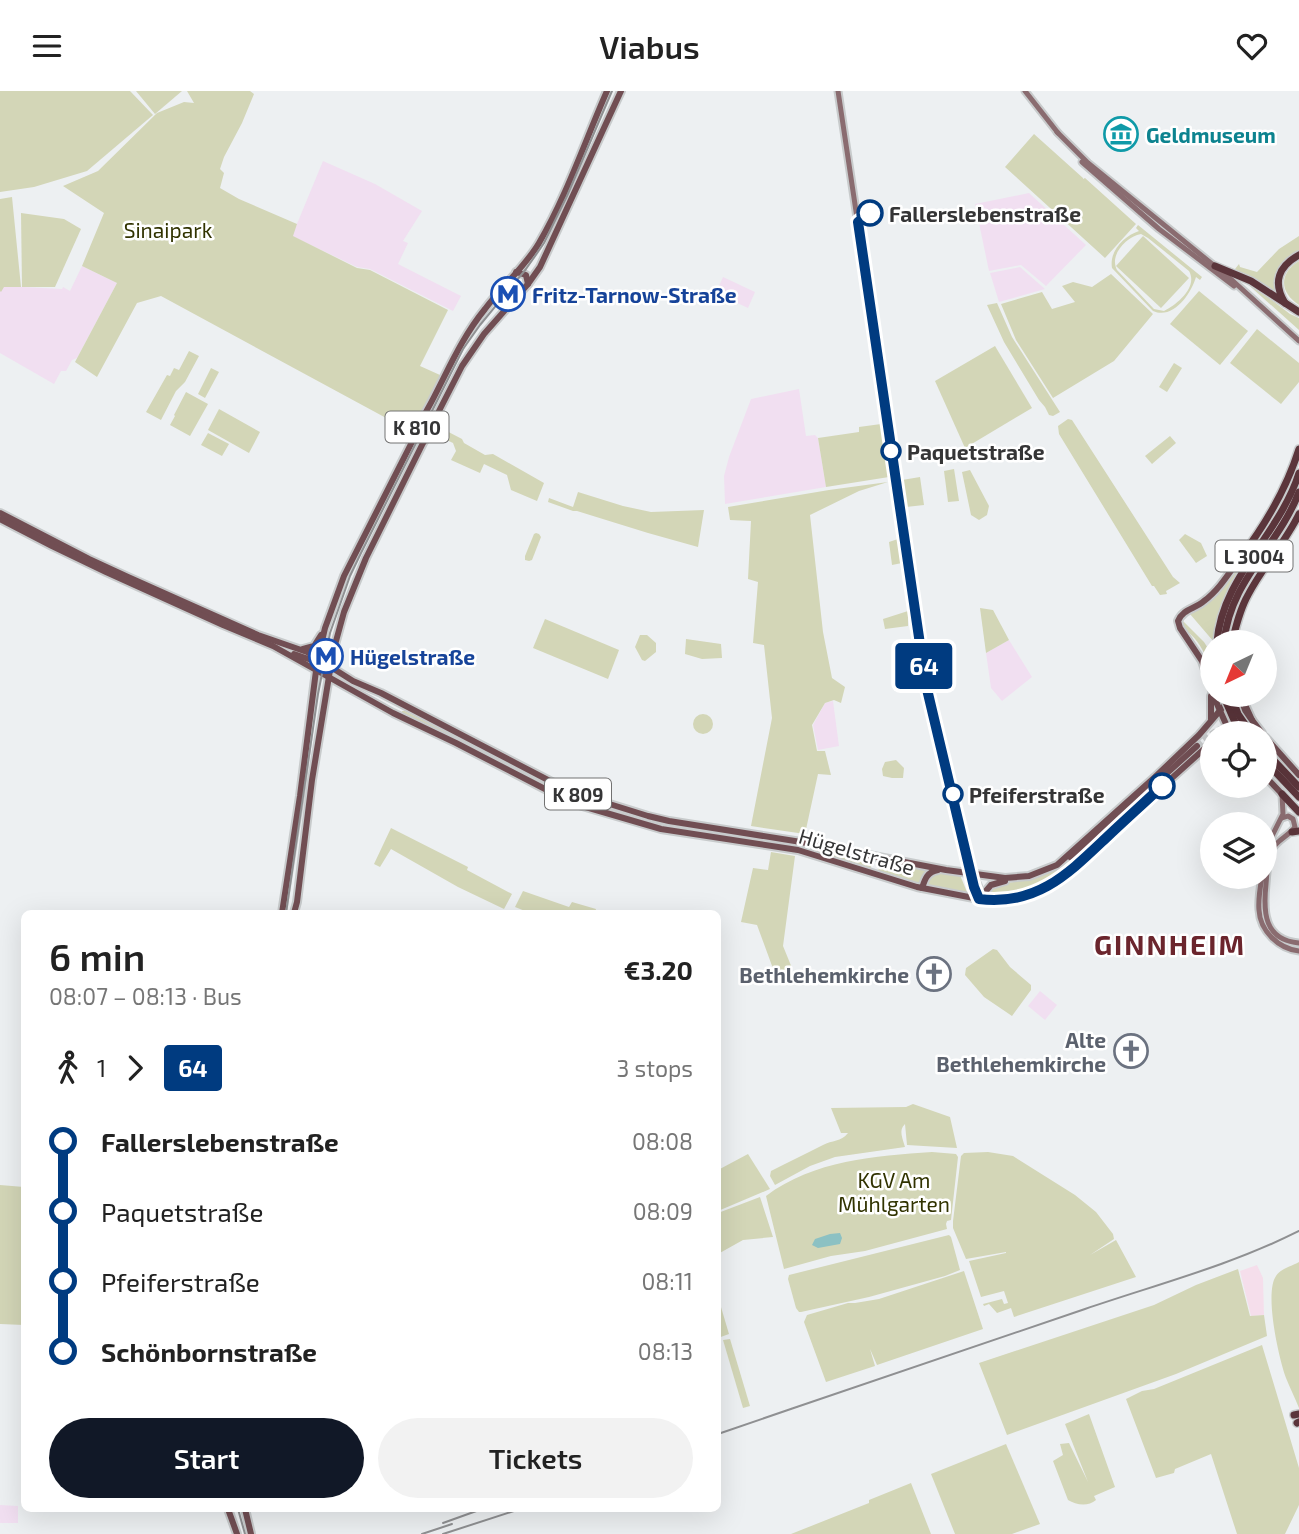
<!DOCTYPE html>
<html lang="en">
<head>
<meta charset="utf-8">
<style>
	body { margin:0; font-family:"Exo 2",sans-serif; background:#f2f2f2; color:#222; height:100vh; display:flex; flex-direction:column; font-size:26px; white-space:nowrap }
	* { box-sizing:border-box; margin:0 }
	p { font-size:23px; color:#767676 }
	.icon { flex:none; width:38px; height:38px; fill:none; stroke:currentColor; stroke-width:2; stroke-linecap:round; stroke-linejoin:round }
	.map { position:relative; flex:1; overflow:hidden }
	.sheet { position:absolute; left:21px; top:819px; width:700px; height:602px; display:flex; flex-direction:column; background:#fff; border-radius:10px; box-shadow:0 7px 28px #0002 }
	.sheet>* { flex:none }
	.badge { padding:0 14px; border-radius:5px; font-size:24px; line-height:46px }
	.needle { width:46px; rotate:223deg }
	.tools { position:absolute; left:1200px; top:539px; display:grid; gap:14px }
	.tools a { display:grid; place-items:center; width:77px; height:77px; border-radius:50%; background:#fff; box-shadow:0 7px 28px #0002; font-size:35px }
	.map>.badge { position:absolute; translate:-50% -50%; box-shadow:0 0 0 4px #fff }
	.legs { display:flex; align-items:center; gap:10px; height:77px; padding:0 28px; font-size:23px }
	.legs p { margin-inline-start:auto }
	.summary { display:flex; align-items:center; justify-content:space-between; height:119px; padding:0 28px }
	h1 { font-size:38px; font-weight:600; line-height:52px }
	.button { display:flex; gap:14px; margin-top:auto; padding:14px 28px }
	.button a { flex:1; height:80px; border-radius:42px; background:#111827; color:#fff; font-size:28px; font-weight:600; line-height:80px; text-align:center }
	.button a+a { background:#f2f2f2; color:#222 }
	ul { padding:0 28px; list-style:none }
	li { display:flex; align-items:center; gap:24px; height:70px; font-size:26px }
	li i { display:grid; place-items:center; width:10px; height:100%; margin:0 9px; background:currentColor }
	li i::after { content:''; width:18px; height:18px; margin:-9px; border:5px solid; border-radius:50%; background:#fff }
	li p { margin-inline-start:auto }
	li:first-child i { background:linear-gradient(#0000 50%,currentColor 0) }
	li:last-child i { background:linear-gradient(currentColor 50%,#0000 0) }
	header { display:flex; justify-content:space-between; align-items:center; height:91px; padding:0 28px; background:#fff; font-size:32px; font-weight:600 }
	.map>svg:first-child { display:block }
</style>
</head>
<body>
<header><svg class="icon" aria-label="menu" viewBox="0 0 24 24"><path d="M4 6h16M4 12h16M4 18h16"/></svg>Viabus<svg class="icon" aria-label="heart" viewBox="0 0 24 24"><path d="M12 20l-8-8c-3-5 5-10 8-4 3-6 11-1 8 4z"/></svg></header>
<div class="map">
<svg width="1299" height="1443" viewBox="0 0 1299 1443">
	<rect width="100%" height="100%" fill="#edf0f2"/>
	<!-- commercial -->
	<path fill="#f5deeb" d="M1257,1174L1263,1187L1264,1224L1251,1225L1240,1180Z"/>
	<!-- education -->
	<g fill="#f1dff1">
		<path d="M323,70L375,93L422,120L403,150L408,152L398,173L461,205L453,220L370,178L357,176L292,145Z"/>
		<path d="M1029,102L1086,154L1046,195L1021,174L989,180L975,113Z"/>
		<path d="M82,175L117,192L77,267L72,269L66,280H61L54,293L0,262V200H1L4,195L62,198L63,196L70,200Z"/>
		<path d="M1020,176L1045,198L999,211L990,182Z"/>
		<path d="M723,186L755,201L748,217L716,202Z"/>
		<path d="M799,298L806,345L815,344L818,347L826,396L725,413L724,385L729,366L751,308Z"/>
		<path d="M1009,549L1032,586L1002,610L991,597L986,562Z"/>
		<path d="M833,610L839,655L818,659L813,634L825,612Z"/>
		<path d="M1040,900L1057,914L1045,929L1028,915Z"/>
		<path d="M0,1414L18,1415V1432H0Z"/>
	</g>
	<!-- green -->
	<g fill="#d3d6b7" fill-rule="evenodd">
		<path d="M0,0H130L153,24L87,80L34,96L0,101Z"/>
		<path d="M136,0H182L155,23Z"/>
		<path d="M187,0H250L254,3L242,32L224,66L220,78L224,82L220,97L239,108L297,133L293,145L357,177L370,179L448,219L420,275L440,284L412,341L161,205L137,212L97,286L75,271L117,192L82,175L104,122L63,95L98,80L157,22L184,11L194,12Z"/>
		<path d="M1034,43L1083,87V88L1085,87L1136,133L1105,167L1005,76Z"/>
		<path d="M12,106L21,196H4L1,201L0,200V108Z"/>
		<path d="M21,122L64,128L81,138L55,196H22Z"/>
		<path d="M1138,134L1202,186L1200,189L1196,186C1191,203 1173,229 1153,220L1112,177C1109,160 1124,145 1139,140L1136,137ZM1141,143L1148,147L1189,180C1198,196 1178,213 1164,220L1154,218L1117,179C1109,164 1126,146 1141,143Z"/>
		<path d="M1143,145L1189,187L1161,217L1116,175Z"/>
		<path d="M1299,145V159C1277,172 1279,179 1277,202L1235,178L1239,173L1240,176L1257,181L1279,158Z"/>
		<path d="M1299,170V214C1279,201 1279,182 1299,170Z"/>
		<path d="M1111,183L1153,223L1114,270L1053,307L1016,249L1001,213L1042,201L1052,218L1075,211L1062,195L1073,191L1092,196Z"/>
		<path d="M1243,189L1247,190L1290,223L1299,227V239Z"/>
		<path d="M1199,200L1248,240L1220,274L1170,233Z"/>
		<path d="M997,212L1012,246L1060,321L1053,325L1049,324L1045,316L1039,309L1004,251L987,214Z"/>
		<path d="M1257,238L1299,272V291L1281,313L1230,272Z"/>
		<path d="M995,255L1032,317L965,357L935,290Z"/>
		<path d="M189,260L199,265L185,291L176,300L161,329L146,321L167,284L170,285L174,277L179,279Z"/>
		<path d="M1174,272L1182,277L1167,301L1159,296Z"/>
		<path d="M211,277L219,281L205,307L198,303Z"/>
		<path d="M186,301L208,313L190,345L170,334L175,325L174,324Z"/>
		<path d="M219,318L260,341L249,362L208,339Z"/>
		<path d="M1068,328L1072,329L1173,486L1180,492L1166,500L1167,503L1160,504L1154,495H1152L1059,343L1058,335Z"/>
		<path d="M881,333L889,386L826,396L818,347L859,341V336Z"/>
		<path d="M437,335L462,348L464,352L485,364L493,363L544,392L537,410L511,399L507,384L484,373L480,382L451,369L456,360L453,352L434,343Z"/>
		<path d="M208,342L229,353L222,365L201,354Z"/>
		<path d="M1170,345L1176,352L1152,373L1145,365Z"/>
		<path d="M954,378L959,410L948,411L944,380Z"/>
		<path d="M970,379L989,415L987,424L979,429L971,424L962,381Z"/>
		<path d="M920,386L924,414L906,416L902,389Z"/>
		<path d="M888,391L859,400L810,424L823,541L832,587L845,596L841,612L834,609L825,612L812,634L817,660H825L831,684L818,683L805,743L751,735L772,627L764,554L753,552L758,491L748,488L751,430L730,429L728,416L829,399Z"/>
		<path d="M578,401L623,415L651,421L704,419L698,456L648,442L577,420H573L548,411L549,407L573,416Z"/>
		<path d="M536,442L539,443L541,446L532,469L529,470L525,469V465L534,443Z"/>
		<path d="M1185,443L1201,452L1207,465L1196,472L1179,449Z"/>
		<path d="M898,448L902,472L892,474L889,451Z"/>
		<path d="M1250,461L1252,462C1232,489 1218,516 1214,551L1190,523L1211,510Z"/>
		<path d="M980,517L993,519L1009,549L986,562Z"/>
		<path d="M908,520V535L885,538L883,528Z"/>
		<path d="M545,528L619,559L608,588L533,557Z"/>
		<path d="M1182,529L1204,551L1213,565V579L1206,569L1207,568C1200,553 1196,547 1183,537Z"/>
		<path d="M640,544H647L656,552V561L645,570L642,569L635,556Z"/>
		<path d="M686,548L721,553L722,567L702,568L685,563Z"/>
		<path d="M402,620H405L570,704L615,717L616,720L613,721L576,711L402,624Z"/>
		<circle cx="703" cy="633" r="10"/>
		<path d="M896,669L904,677L903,687H892L883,685L882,678L885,671Z"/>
		<path d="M630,722L720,740L721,742L697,739H682L661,735L630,726L628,724Z"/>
		<path d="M391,737L468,776L467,779L512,803L504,818L458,796L391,758L380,776L374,773Z"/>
		<path d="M730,742L800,753L874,767L870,779L731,746Z"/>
		<path d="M1105,742L1104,746C1084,764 1060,791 1034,800C1020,805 1005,805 990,807L989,801C998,791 1011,792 1024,789C1058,781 1079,763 1105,742Z"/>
		<path d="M771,761L795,765L783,855L792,877L775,883L757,834L741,831L753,777L768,779Z"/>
		<path d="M884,769L929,777L924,783L919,794L880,781L877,776L879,771Z"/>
		<path d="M935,782L960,784L967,801L932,796L928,793V786Z"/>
		<path d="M523,800L569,816L572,811L596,818L595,822H530L515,816Z"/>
		<path d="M993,858L997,859L1010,876L1031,894V899L1012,925L984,906L965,884L966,877Z"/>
		<path d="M913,1013L950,1026L957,1057L907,1054L905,1033C898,1039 903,1048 905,1056L835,1066L810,1075L775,1094L770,1085L771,1080C788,1071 806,1063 823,1054C832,1049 841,1051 848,1042H841L831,1017L906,1016Z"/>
		<path d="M932,1061L956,1063L958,1066L951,1129L947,1130L946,1133L947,1138L865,1160L831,1165L784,1178L766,1105C814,1069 875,1065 932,1061Z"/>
		<path d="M988,1061L1013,1065L1075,1104L1096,1121L1113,1143L1114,1148L1090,1164L1116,1149L1136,1186L1014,1226L1011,1217L997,1222L989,1213L984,1215L983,1213L1002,1208L1004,1213L1008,1212L1004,1200L981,1206L969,1170L1006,1162V1161L966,1168L953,1137V1130L961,1065L964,1062Z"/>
		<path d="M748,1063L770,1098L718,1120V1079Z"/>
		<path d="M0,1094L24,1096V1234L0,1233Z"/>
		<path d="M760,1106L773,1146L743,1149L718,1163V1122Z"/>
		<path d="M949,1144L951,1146L960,1179L945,1185L869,1206L801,1221H799L796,1217L788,1188L789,1184Z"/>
		<path d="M1299,1171V1317C1295,1307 1290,1297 1286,1287C1279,1268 1264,1202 1276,1185C1280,1178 1292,1175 1299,1171Z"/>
		<path d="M1238,1178L1250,1225L1264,1224L1267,1245L1176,1283L1007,1344L979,1272L1154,1214L1196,1194Z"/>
		<path d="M964,1180L983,1238L877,1274L870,1258L875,1275L826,1291L804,1231L807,1224L848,1212H855L879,1208Z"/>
		<path d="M718,1206L729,1243L718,1247Z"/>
		<path d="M730,1248L750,1315L743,1317L723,1249Z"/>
		<path d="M1262,1254L1299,1377V1414L1285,1443H1237L1211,1363L1175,1378L1174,1382L1156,1387L1126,1308L1142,1300L1154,1298Z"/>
		<path d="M1089,1323L1115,1396L1094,1405L1096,1409C1088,1416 1076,1414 1068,1409L1053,1370L1063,1364L1060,1353L1069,1352L1088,1391L1065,1333Z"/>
		<path d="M1006,1353L1040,1433L1012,1443H955L931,1383Z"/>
		<path d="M911,1392L931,1443H791L869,1412V1409Z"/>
	</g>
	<!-- water -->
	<path fill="#8cc1c3" d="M840,1142L842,1147L840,1153L818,1157L812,1154L815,1148L830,1143Z"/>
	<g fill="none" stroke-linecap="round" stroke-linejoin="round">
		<!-- primary-tunnel -->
		<path stroke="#c8cbcc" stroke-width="6" stroke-dasharray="6 3" stroke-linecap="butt" d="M1197,655C1210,644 1223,630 1240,639"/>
		<!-- secondary casing -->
		<g stroke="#c8cbcc" stroke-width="9">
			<g id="secondary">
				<path d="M838,0L927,594L972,782"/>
				<path d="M1025,0L1058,42"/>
				<path d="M1057,41L1088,72L1233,190L1299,250"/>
				<path d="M1082,71L1159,138L1234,195"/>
				<path d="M1282,727L1288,725L1293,728L1295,736C1288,746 1277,748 1271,760C1267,770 1267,782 1266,793C1263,821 1264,849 1299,852"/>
				<path d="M1265,765L1268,753L1283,723L1282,703"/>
				<path d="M1262,786C1260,797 1258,808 1259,819C1260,840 1279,858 1299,860"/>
			</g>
		</g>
		<!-- primary casing -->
		<g stroke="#c8cbcc" stroke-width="10">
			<g id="primary">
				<path d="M516,181L526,184L528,193"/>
				<path d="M0,422L89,468L128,486L258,544L307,561L353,590L381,602L571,701L648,725L669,730L801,751L946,779L1005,787L1029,785L1057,774L1155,686L1199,644L1223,616L1231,614H1236L1252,629"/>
				<path d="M0,428L52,455L106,481L223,534L273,555L393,622L456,652L572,712L661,738L798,759L917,796L979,808L1003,809L1020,807L1037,801L1055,792L1213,650"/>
				<path d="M303,558L314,555L321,544"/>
				<path d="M294,563L320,572"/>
				<path d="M1213,602L1202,570L1180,537L1178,530C1183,518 1195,518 1204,510C1219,499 1229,482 1240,467"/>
				<path d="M1213,604L1230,642"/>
				<path d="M1241,605L1252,629L1262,642"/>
				<path d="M1211,628V605"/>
				<path d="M1265,646L1299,684"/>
				<path d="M1265,685L1282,703"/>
				<path d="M1070,766L1102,741L1197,655"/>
				<path d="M972,782L978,795L979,808"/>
				<path d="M922,797C925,788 927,781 938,779"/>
				<path d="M979,808L991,794L1005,790"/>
				<path d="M282,822L300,705L317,572L325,537L344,485L413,349C418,333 427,320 434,306C450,275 463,245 485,218C502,195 525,176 539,152C567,104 585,50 607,0"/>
				<path d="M294,822L297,811L312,689L333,561L344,521L366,467L423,352L434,335L439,320L462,275L484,243L528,193L540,176L621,0"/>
				<path d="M228,1418L237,1443"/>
				<path d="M245,1418L251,1443"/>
			</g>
		</g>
		<!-- highway casing -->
		<g stroke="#c8cbcc" stroke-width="10">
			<g id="highway">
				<path d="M1215,175L1251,190L1299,221"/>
				<path d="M1285,212C1272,191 1279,175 1299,164"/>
				<path d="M1240,467C1266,433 1286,399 1299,358"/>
				<path d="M1217,551C1222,486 1280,443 1299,382"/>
				<path d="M1224,551C1230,489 1278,456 1299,401"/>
				<path d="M1232,551C1236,535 1240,518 1248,504C1263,475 1285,452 1299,423"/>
				<path d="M1240,604L1241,605"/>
				<path d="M1265,660L1299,696"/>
				<path d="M1265,670L1299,706"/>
				<path d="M1282,703L1299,721"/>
				<path d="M1292,741L1299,740"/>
				<path d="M1294,1324L1299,1323"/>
				<path d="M1297,1332L1299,1331"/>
			</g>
		</g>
		<!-- secondary -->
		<use href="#secondary" stroke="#8a6c70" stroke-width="5"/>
		<!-- primary -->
		<use href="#primary" stroke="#714e53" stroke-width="6"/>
		<!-- highway -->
		<use href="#highway" stroke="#5b353b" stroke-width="7"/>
		<!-- tram -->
		<g stroke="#8f9092" stroke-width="2">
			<path d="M286,822L318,603L330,542L350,485L361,462L463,258L480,234L526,178L544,152L567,105L612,0"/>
			<path d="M238,1418L245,1443"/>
		</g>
		<!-- rail -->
		<g stroke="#8f9092" stroke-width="2">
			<path d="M718,1343C840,1301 962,1260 1085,1218C1158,1193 1229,1175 1299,1140"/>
			<path d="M443,1432L482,1418"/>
			<path d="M422,1443L452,1433"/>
			<path d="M443,1443L520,1418"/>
		</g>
		<!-- highway-bridge casing -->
		<g stroke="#c8cbcc" stroke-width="10" stroke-linecap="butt">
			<g id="highway-bridge">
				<path d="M1223,604L1234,629L1242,642"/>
				<path d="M1231,604L1238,623L1251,642"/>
			</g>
		</g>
		<!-- highway-bridge -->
		<use href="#highway-bridge" stroke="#5b353b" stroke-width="7"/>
	</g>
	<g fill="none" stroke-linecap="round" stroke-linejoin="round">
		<!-- line-1 casing -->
		<g stroke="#fff" stroke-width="16">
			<path id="line-1" d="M870,122L858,131L926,594L974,796L979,808C1037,815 1068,783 1106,747C1125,729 1144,712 1162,695"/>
		</g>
		<!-- line-1 -->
		<use href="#line-1" stroke="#003b80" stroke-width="10"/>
	</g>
	<!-- icons -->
	<defs>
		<g id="museum-ring" transform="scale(1.75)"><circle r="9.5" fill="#fff" stroke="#0f9aa8" stroke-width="1.5"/><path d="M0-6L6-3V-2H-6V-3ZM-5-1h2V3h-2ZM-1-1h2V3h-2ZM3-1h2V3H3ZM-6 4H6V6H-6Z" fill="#0f9aa8"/></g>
		<g id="metro-ring" transform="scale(1.75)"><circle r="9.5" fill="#fff" stroke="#1a4fb4" stroke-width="1.5"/><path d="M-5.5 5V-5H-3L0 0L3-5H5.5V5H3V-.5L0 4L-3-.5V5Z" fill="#1a4fb4"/></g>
		<g id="church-ring" transform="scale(1.75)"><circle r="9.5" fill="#fff" stroke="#6b7280" stroke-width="1.5"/><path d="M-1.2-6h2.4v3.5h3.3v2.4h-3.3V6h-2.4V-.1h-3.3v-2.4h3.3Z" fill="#6b7280"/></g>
	</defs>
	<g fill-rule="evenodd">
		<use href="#museum-ring" x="1121" y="43"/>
		<use href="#metro-ring" x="508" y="203"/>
		<use href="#metro-ring" x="326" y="565"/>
		<use href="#church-ring" x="934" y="883"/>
		<use href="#church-ring" x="1131" y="960"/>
	</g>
	<!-- markers -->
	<g fill="#fff" stroke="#003b80" stroke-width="3.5">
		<circle cx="870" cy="122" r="12"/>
		<circle cx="891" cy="360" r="9"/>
		<circle cx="1162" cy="695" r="12"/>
		<circle cx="953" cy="703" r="9"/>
	</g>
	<g text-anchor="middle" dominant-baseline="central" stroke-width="5" stroke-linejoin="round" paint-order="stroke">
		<!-- shield labels -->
		<g fill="#fff" stroke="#727272" stroke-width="2">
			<rect x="385.5" y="320.5" width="63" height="31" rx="5"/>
			<rect x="1215.5" y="449.5" width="77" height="31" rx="5"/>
			<rect x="545" y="687.5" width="66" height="31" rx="5"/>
		</g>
		<g font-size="19" font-weight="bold" fill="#353536">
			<text x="417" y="336">K 810</text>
			<text x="1254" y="465">L 3004</text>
			<text x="578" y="703">K 809</text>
		</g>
		<!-- culture labels -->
		<g font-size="21" font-weight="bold" fill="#0d838f" stroke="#fff" text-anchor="start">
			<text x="1146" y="43">Geldmuseum</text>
		</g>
		<!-- stop labels -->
		<g font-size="21" font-weight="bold" fill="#353536" stroke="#fff" text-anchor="start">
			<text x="889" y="122">Fallerslebenstraße</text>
			<text x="907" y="360">Paquetstraße</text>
			<text x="969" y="703">Pfeiferstraße</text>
		</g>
		<!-- park labels -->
		<g font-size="21" fill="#313300" stroke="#fff">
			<text x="168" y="138">Sinaipark</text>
			<text x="894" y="1088">KGV Am<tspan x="894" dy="24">Mühlgarten</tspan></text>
		</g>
		<!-- transit labels -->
		<g font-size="21" font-weight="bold" fill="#164399" stroke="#fff" text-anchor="start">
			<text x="532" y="203">Fritz-Tarnow-Straße</text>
			<text x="350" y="565">Hügelstraße</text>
		</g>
		<!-- street labels -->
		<g font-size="21" fill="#353536" stroke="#fff">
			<text transform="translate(857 760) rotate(16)">Hügelstraße</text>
		</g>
		<!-- worship labels -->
		<g font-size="21" font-weight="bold" fill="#5b616d" stroke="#fff" text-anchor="end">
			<text x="909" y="883">Bethlehemkirche</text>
			<text x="1106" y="948">Alte<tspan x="1106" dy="24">Bethlehemkirche</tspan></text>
		</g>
		<!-- district labels -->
		<g font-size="28" font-weight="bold" letter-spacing="2" fill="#6b252d" stroke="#fff">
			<text x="1170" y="853">GINNHEIM</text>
		</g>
	</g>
</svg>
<div class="tools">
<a><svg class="needle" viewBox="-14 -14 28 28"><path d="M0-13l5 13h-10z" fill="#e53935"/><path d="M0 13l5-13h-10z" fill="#767676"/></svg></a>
<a><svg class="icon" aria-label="locate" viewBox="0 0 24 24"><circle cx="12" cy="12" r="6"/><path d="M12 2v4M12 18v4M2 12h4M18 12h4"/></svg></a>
<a><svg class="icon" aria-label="layers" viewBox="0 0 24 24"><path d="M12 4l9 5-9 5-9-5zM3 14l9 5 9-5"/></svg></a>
</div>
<b class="badge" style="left:924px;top:575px;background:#003b80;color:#fff">64</b>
<section class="sheet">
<div class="summary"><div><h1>6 min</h1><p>08:07 – 08:13 · Bus</p></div><b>€3.20</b></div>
<div class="legs"><svg class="icon" aria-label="walk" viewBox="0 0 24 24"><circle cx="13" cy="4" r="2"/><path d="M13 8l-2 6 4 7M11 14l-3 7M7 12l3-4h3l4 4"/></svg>1<svg class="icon" aria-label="forward" viewBox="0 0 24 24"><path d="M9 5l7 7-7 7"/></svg><b class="badge" style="background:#003b80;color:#fff">64</b><p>3 stops</p></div>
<ul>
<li><i style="color:#003b80"></i><b>Fallerslebenstraße</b><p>08:08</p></li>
<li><i style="color:#003b80"></i><span>Paquetstraße</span><p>08:09</p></li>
<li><i style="color:#003b80"></i><span>Pfeiferstraße</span><p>08:11</p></li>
<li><i style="color:#003b80"></i><b>Schönbornstraße</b><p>08:13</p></li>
</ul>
<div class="button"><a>Start</a><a>Tickets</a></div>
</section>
</div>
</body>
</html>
